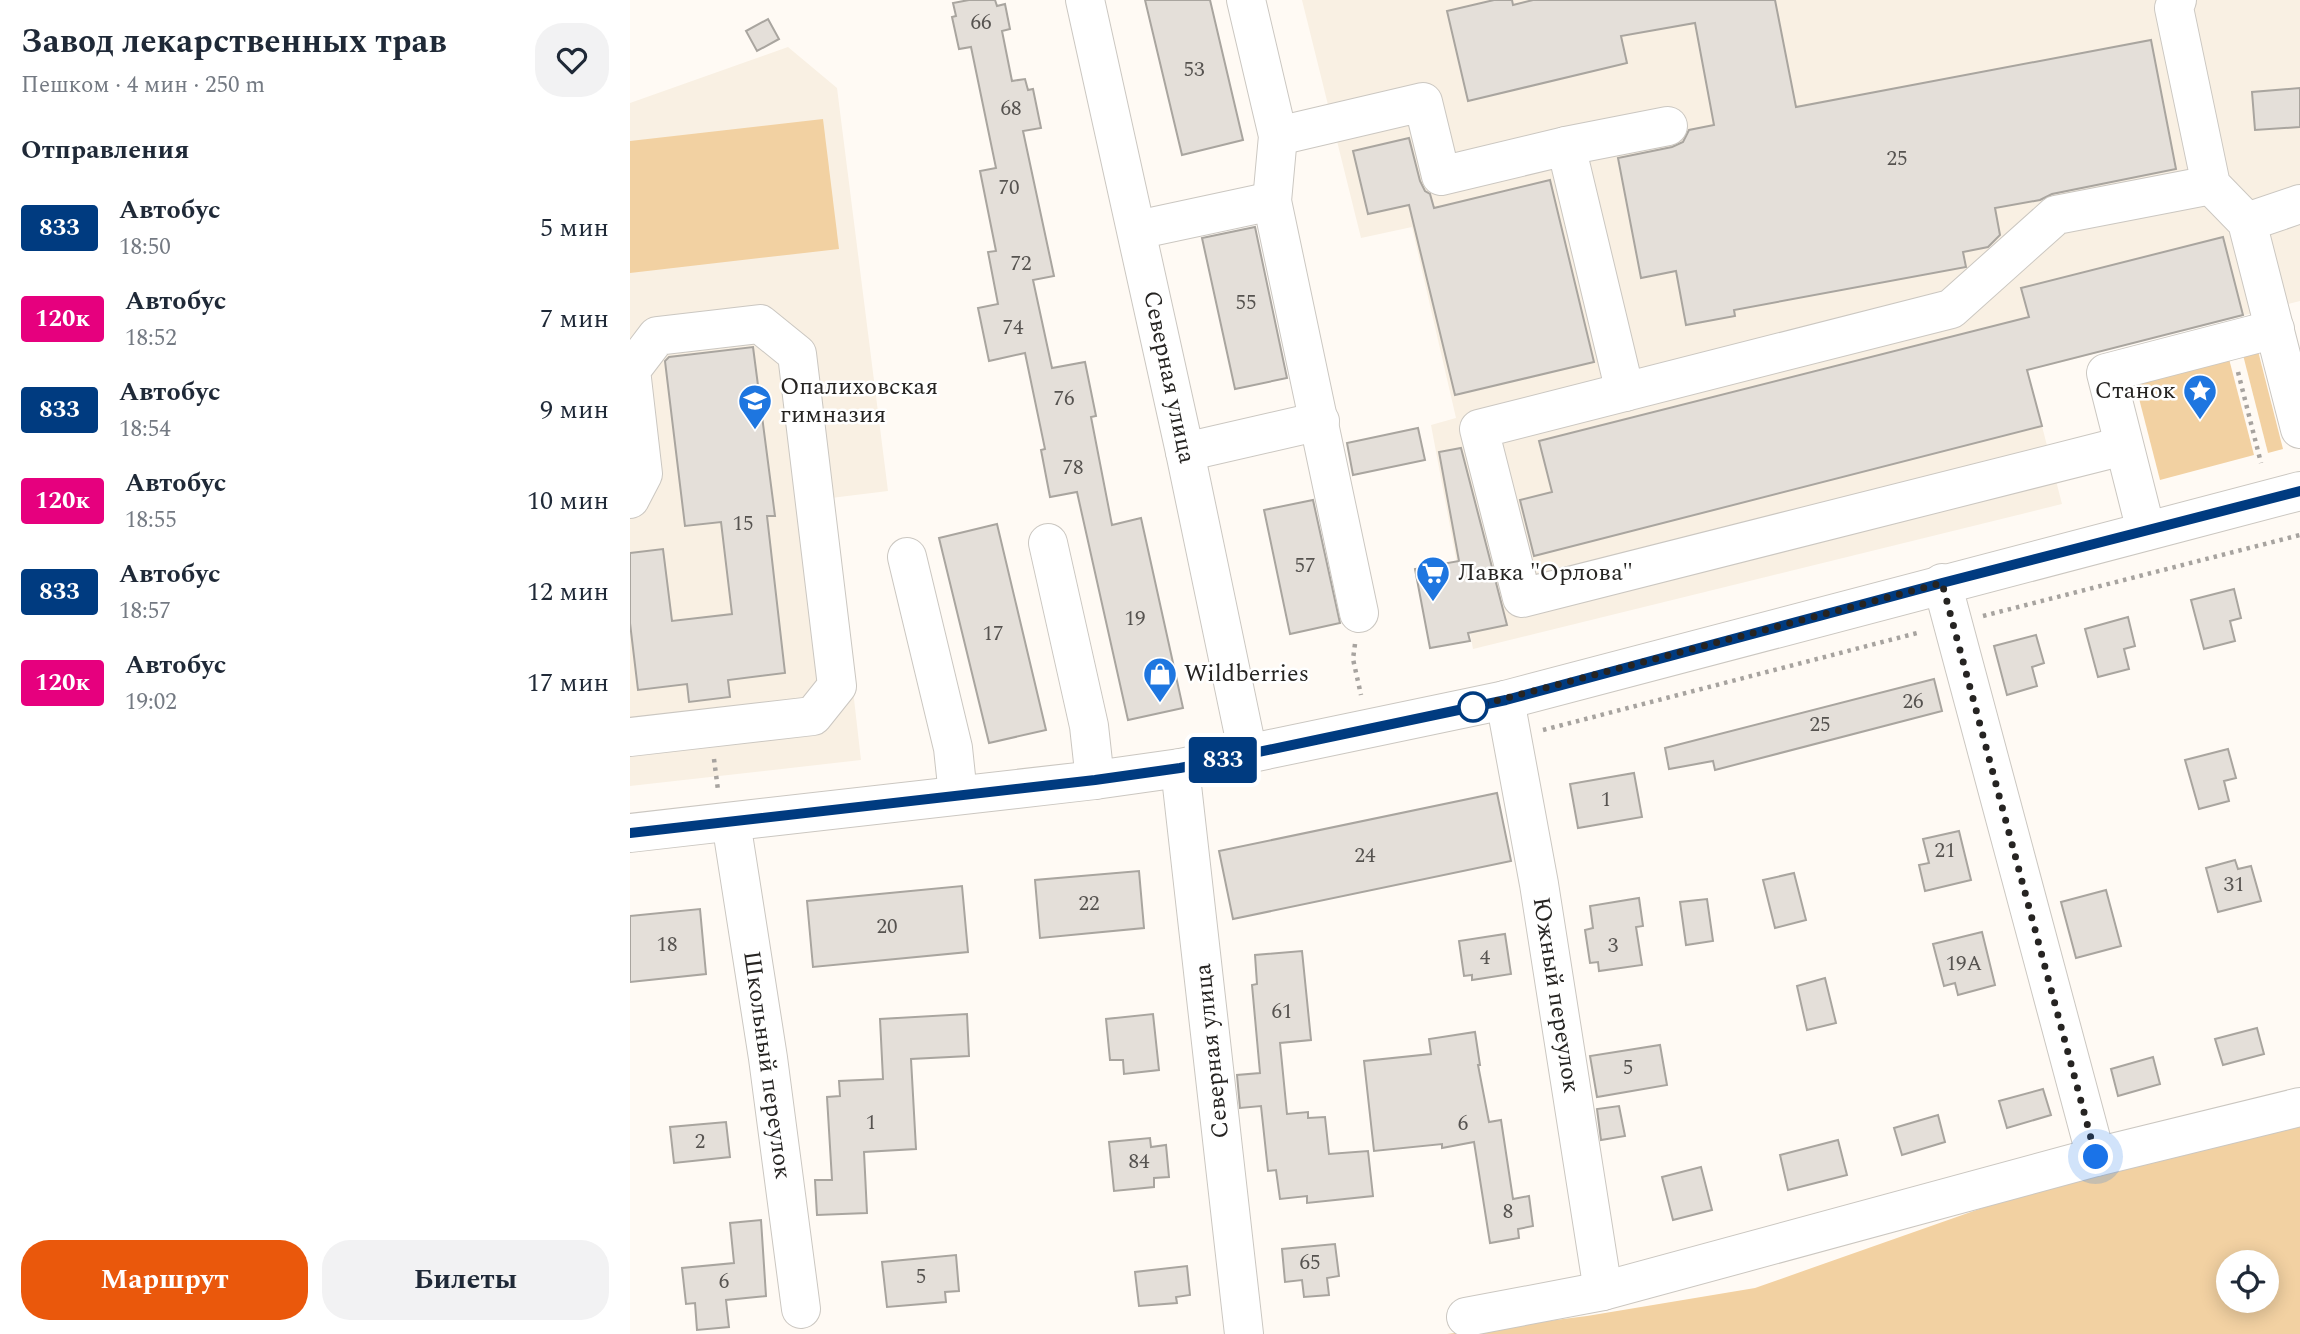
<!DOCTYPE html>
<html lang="ru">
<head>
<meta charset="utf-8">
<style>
	body { margin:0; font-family:Spectral,serif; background:#f2f2f3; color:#1f2937; height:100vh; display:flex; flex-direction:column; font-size:26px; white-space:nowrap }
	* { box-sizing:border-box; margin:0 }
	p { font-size:23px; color:#747a83 }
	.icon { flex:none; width:38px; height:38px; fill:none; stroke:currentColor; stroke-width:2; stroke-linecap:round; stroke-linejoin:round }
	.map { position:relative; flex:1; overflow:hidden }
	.details { display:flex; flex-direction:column; background:#fff; width:630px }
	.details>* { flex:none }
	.badge { padding:0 14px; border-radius:5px; font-size:24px; line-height:46px }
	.controls { position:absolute; left:1586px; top:1250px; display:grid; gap:14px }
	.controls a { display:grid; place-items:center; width:63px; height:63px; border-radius:50%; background:#fff; box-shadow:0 4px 18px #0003; font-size:35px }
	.you { position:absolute; width:35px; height:35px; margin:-18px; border:5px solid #fff; border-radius:50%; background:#1a73e8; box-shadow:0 0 0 10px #1a73e833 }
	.map>.badge { position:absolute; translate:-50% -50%; box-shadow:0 0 0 4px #fff }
	h2 { padding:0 21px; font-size:26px; line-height:63px }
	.round { display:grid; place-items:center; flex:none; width:74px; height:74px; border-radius:28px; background:#f2f2f3 }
	.summary { display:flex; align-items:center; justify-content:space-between; height:119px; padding:0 21px }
	h1 { font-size:33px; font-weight:700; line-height:52px }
	.primary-button { display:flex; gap:14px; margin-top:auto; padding:14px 21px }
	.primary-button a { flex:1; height:80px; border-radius:28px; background:#ea580c; color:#fff; font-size:28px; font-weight:700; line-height:80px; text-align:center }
	.primary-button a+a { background:#f2f2f3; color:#1f2937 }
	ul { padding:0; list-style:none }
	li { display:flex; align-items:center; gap:21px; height:91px; padding:0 21px }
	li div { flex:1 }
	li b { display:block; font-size:26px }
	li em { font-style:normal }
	li .badge { min-width:77px; font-weight:700; text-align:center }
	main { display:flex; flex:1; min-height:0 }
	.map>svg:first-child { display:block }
</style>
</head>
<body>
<main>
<section class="details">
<div class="summary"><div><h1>Завод лекарственных трав</h1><p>Пешком · 4 мин · 250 m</p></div><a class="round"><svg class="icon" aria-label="heart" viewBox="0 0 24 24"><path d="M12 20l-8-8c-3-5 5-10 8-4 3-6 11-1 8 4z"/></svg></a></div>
<h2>Отправления</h2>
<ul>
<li><span class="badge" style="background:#003b80;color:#fff">833</span><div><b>Автобус</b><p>18:50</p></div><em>5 мин</em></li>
<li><span class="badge" style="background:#e6007e;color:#fff">120к</span><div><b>Автобус</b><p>18:52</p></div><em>7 мин</em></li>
<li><span class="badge" style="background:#003b80;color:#fff">833</span><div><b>Автобус</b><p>18:54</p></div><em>9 мин</em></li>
<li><span class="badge" style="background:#e6007e;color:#fff">120к</span><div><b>Автобус</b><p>18:55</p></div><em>10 мин</em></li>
<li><span class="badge" style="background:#003b80;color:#fff">833</span><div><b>Автобус</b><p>18:57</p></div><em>12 мин</em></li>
<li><span class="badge" style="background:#e6007e;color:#fff">120к</span><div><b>Автобус</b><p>19:02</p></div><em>17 мин</em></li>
</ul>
<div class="primary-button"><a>Маршрут</a><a>Билеты</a></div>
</section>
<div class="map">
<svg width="1670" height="1334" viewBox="0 0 1670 1334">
	<rect width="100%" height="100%" fill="#fffaf4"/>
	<!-- built -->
	<g fill="#f9f0e3">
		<path d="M672,0H1670V301L1412,367L1409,356L1395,360L1432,504L843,649L801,425L826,418L782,227L731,238Z"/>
		<path d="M158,47L207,88L258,491L201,498L231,760L0,786V103Z"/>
	</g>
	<!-- green -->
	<g fill="#f2d1a2" fill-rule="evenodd">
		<path d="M193,119L209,249L0,273V141Z"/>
		<path d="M1627,347L1653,449L1638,453L1612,351Z"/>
		<path d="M1598,355L1624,455L1530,480L1504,379Z"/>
		<path d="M1670,1093V1334H817L957,1316L1125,1288L1477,1164ZM1598,1262H1636V1300H1598Z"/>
	</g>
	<!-- building -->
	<g fill="#e4dfd9" stroke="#a9a59f" stroke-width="2">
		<path d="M339,0H365L367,6L375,4L380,29L372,31L382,81L395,79L398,90L403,89L411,128L393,131L424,276L403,280L422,368L455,362L466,416L461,417L482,525L511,518L553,708L498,720L447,492L420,497L411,450L415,449L395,353L359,361L348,308L368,304L358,252L366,251L350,171L366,168L341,47L329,49L322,17L326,16L323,3Z"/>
		<path d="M515,0H580L613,140L552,155Z"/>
		<path d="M864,0H882L883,5L903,0H1145L1166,107L1521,40L1546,169L1422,194L1410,200L1365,208L1370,235L1358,247L1333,252L1336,267L1104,310L1105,316L1056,325L1046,271L1011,278L988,158L1042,147L1053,142L1059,130L1084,125L1065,23L991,36L997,63L838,101L817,11Z"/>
		<path d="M138,19L149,39L127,51L116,31Z"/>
		<path d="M1670,88V127L1625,130L1622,92Z"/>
		<path d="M779,138L790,181L795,191L800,194L804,208L920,180L964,362L825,395L779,205L738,214L723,151Z"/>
		<path d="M625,227L657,378L605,389L572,238Z"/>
		<path d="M1593,237L1613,315L1397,370L1412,426L904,556L890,500L922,492L909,441L1399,317L1391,288Z"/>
		<path d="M123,347L145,516H137L155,673L98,680L100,697L59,702L57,684L8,690L0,623V553L33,549L42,621L102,614L91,522L55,526L35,361L39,357Z"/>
		<path d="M788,428L795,460L723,475L717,443Z"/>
		<path d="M831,448L877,625L838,633L840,641L800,648L785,569L829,561L809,452Z"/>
		<path d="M683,500L710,623L660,634L634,510Z"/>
		<path d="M367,524L416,730L359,743L309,538Z"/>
		<path d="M1604,589L1611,618L1600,621L1605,641L1574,649L1561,600Z"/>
		<path d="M1498,617L1505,646L1494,649L1499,669L1468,677L1455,629Z"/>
		<path d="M1406,635L1414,663L1402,667L1407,686L1377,695L1364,646Z"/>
		<path d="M1304,679L1312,711L1085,770L1083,761L1039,769L1035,748Z"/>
		<path d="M1598,749L1606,778L1594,781L1599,801L1569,809L1555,760Z"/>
		<path d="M1004,773L1012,817L948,828L940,784Z"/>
		<path d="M867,793L881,861L603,919L589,851Z"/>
		<path d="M1329,831L1341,880L1295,891L1289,865L1299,863L1293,839Z"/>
		<path d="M1605,860L1608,869L1621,866L1631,901L1588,912L1576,868Z"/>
		<path d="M509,871L514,928L410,938L405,880Z"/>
		<path d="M1164,873L1176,920L1145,928L1133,880Z"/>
		<path d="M332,886L338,952L183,967L177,901Z"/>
		<path d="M1476,890L1491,946L1446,958L1431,902Z"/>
		<path d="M1009,898L1013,926L1006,927L1012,965L969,971L968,962L960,963L955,930L963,928L960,906Z"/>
		<path d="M1077,899L1083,941L1056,945L1050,902Z"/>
		<path d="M70,909L76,974L0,982V916Z"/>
		<path d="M1352,932L1365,985L1328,995L1325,983L1314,986L1303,944Z"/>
		<path d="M875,934L881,974L842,980V975L834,976L829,941Z"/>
		<path d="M672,951L681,1040L650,1043L657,1114L678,1112V1118L695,1117L699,1154L738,1151L743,1196L677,1203V1196L650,1199L646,1170L638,1171L631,1106L610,1108L607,1075L630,1073L622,985L627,984L625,955Z"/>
		<path d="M1195,978L1206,1023L1177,1030L1167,986Z"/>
		<path d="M337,1014L339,1056L281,1059L286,1149L234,1152L237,1213L187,1215L185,1180H202L197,1097L210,1096L209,1081L253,1079L250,1019Z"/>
		<path d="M523,1014L529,1070L494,1074L493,1060H480L476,1019Z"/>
		<path d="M1627,1028L1634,1054L1593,1065L1585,1039Z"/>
		<path d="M845,1032L850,1065H848L859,1122L871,1120L883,1199L899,1196L903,1226L888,1229L889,1238L860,1243L844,1142L812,1148V1144L744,1151L734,1061L801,1054L799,1039Z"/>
		<path d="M1030,1045L1037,1085L967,1097L960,1056Z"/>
		<path d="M1523,1057L1530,1084L1488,1096L1481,1069Z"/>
		<path d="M1413,1089L1421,1115L1377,1128L1369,1101Z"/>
		<path d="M989,1106L995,1136L971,1140L967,1109Z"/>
		<path d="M1308,1115L1315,1142L1272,1155L1264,1128Z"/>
		<path d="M96,1122L100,1157L44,1163L40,1127Z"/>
		<path d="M520,1138L521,1147L536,1145L539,1177L524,1178V1187L484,1191L479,1142Z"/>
		<path d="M1208,1140L1217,1175L1158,1190L1150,1155Z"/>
		<path d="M1071,1167L1082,1210L1043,1220L1032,1177Z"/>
		<path d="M131,1220L136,1296L96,1300L99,1327L67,1330L65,1303L56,1304L52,1268L104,1263L100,1223Z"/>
		<path d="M705,1244L709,1276L697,1278L699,1295L674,1297L672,1280L655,1282L652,1249Z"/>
		<path d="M326,1255L329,1291L315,1292L316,1302L257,1307L252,1262Z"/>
		<path d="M557,1266L560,1295L546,1297L547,1303L509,1306L505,1272Z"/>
	</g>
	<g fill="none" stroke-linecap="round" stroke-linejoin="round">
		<!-- minor casing -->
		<g stroke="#cbc7c1" stroke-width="40">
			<g id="minor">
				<path d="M455,0L555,452L618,754"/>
				<path d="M616,0L648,136L642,201L729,613"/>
				<path d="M1547,0L1544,8L1581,185L1617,222L1670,429"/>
				<path d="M648,136L793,102L811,176L936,146L995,392"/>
				<path d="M936,146L1038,126"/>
				<path d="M1617,222L1670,204"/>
				<path d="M507,230L642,201"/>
				<path d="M1493,446L892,598L849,429L1321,309L1426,215L1581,185"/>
				<path d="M555,452L690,421"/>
				<path d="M0,499L13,474L1,370L27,336L130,324L167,354L207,686L183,716L0,737"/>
				<path d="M1516,531L1476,373L1645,329"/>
				<path d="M418,543L459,726L465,780"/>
				<path d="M277,557L323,748L328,795"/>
				<path d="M1312,583L1466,1157"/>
				<path d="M875,700L909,884L973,1291"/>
				<path d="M550,768L614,1334"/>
				<path d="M101,822L138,1058L171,1309"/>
				<path d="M0,833L465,780L550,768L875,700L1670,491"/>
				<path d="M836,1317L973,1291L1466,1157L1670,1107"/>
			</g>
		</g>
		<!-- path -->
		<g stroke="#a7a39f" stroke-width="4.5" stroke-dasharray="3.5 5" stroke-linecap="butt">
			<path d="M1608,372L1631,463"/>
			<path d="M1353,616L1670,535"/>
			<path d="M725,644L723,659L731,695"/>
			<path d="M913,730L1291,632"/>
			<path d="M84,759L88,790"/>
		</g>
		<!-- minor -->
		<use href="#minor" stroke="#fff" stroke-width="38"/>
	</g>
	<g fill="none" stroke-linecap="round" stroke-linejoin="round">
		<!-- line casing -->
		<g stroke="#fff" stroke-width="16">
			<path id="line" d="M0,833L465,780L550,768L595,759L876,700L1312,583L1670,491"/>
		</g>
		<!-- line -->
		<use href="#line" stroke="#003b80" stroke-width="10"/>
		<!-- walk -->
		<path stroke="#262422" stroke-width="7" stroke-dasharray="0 12.6" d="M843,707L1312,583L1466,1157"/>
	</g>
	<!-- icons -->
	<defs>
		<g id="sight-pin" transform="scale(1.75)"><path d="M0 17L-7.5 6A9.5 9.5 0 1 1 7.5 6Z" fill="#1e76e0" stroke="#fff"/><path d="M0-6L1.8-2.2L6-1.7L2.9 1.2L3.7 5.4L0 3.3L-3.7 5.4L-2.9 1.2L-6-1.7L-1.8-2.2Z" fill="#fff"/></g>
		<g id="school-pin" transform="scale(1.75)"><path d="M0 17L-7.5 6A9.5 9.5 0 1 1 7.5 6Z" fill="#1e76e0" stroke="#fff"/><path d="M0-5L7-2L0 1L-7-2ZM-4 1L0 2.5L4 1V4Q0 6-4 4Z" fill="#fff"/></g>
		<g id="supermarket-pin" transform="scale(1.75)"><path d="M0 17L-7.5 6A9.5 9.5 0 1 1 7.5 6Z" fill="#1e76e0" stroke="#fff"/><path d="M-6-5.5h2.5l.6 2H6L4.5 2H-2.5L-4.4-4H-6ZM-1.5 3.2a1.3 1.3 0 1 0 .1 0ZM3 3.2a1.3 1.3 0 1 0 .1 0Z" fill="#fff"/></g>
		<g id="shop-pin" transform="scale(1.75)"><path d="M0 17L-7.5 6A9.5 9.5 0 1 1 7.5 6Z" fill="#1e76e0" stroke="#fff"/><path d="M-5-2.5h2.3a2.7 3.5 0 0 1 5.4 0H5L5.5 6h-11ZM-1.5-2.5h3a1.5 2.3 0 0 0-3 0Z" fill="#fff"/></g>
	</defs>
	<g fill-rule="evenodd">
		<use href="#sight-pin" x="1570" y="391"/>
		<use href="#school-pin" x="125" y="401"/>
		<use href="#supermarket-pin" x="803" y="573"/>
		<use href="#shop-pin" x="530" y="674"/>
	</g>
	<!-- markers -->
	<circle fill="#fff" stroke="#003b80" stroke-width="3.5" cx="843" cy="707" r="14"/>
	<g text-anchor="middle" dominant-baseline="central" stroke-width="5" stroke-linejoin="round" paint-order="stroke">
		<!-- number labels -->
		<g font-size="21" fill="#565350">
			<text x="351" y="23">66</text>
			<text x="564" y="70">53</text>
			<text x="381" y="109">68</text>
			<text x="1267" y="159">25</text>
			<text x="379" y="188">70</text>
			<text x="391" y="264">72</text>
			<text x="616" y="303">55</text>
			<text x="383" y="328">74</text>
			<text x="434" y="399">76</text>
			<text x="443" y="468">78</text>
			<text x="113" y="524">15</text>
			<text x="675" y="566">57</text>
			<text x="505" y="619">19</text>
			<text x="363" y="634">17</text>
			<text x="1283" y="702">26</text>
			<text x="1190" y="725">25</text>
			<text x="976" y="800">1</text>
			<text x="1315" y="851">21</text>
			<text x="735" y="856">24</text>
			<text x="1604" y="885">31</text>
			<text x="459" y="904">22</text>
			<text x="257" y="927">20</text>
			<text x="37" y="945">18</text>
			<text x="983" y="946">3</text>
			<text x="855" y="958">4</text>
			<text x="1334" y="964">19А</text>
			<text x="652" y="1012">61</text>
			<text x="998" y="1068">5</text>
			<text x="241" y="1123">1</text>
			<text x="833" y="1124">6</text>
			<text x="70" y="1142">2</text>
			<text x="509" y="1162">84</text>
			<text x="878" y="1212">8</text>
			<text x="680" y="1263">65</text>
			<text x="291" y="1277">5</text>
			<text x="94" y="1282">6</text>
		</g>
		<!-- street labels -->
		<g font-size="24" fill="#262422" stroke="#fff">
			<text transform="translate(539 377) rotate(78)">Северная улица</text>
			<text transform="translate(926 995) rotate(81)">Южный переулок</text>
			<text transform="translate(582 1051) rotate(-96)">Северная улица</text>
			<text transform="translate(137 1065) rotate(82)">Школьный переулок</text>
		</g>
		<!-- poi labels -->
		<g font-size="24" fill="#262422" stroke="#fff" text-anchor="start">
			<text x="150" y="387">Опалиховская<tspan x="150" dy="28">гимназия</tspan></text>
			<text x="1546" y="391" text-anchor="end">Станок</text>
			<text x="828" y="573">Лавка "Орлова"</text>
			<text x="554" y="674">Wildberries</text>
		</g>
	</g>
</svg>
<div class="controls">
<a><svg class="icon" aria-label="locate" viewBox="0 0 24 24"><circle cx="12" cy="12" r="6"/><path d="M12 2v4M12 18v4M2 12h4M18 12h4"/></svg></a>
</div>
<div class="you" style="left:1466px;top:1157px"></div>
<b class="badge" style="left:593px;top:760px;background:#003b80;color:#fff">833</b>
</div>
</main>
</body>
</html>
